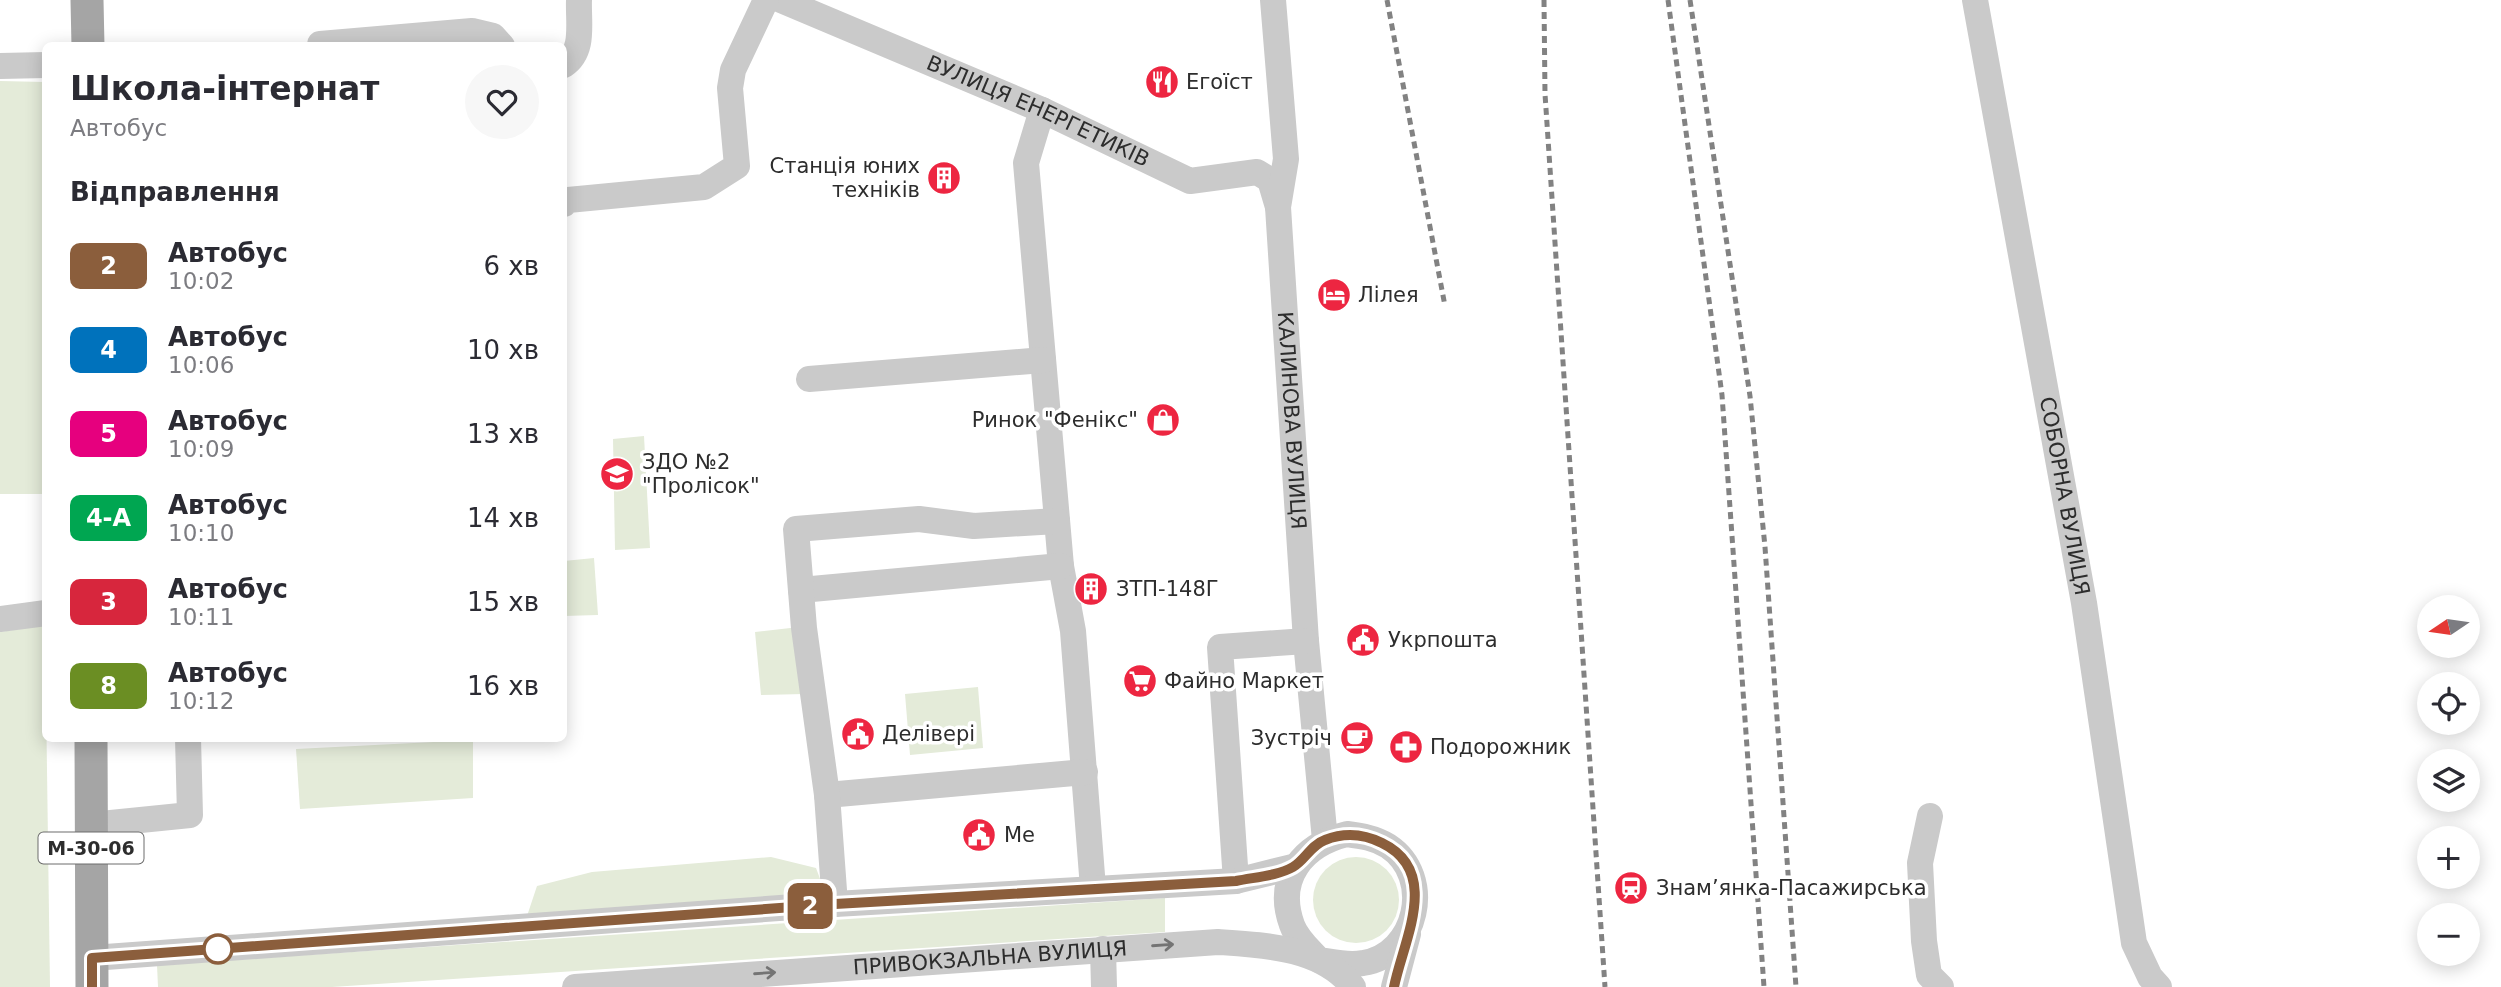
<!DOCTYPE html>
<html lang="uk">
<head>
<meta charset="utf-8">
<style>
	body { margin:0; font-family:"DejaVu Sans",sans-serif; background:#f7f7f7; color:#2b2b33; height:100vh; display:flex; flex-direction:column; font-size:26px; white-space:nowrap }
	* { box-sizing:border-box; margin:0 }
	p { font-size:23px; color:#7c7c81 }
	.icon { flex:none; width:38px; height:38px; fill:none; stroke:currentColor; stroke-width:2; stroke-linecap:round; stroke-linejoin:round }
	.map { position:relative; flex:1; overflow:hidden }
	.details { position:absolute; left:42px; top:42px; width:525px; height:700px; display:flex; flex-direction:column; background:#fff; border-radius:10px; box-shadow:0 4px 18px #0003 }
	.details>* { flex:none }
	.badge { padding:0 14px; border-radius:10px; font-size:24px; line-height:46px }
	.needle { width:46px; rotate:257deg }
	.controls { position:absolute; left:2417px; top:595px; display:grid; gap:14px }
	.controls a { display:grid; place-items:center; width:63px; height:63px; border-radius:50%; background:#fff; box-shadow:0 4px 18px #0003; font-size:35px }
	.map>.badge { position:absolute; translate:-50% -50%; box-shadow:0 0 0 4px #fff }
	h2 { padding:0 28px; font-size:26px; line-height:63px }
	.round { display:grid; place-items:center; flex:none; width:74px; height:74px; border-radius:37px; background:#f7f7f7 }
	.headline { display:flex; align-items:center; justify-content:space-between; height:119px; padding:0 28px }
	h1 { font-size:33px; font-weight:700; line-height:52px }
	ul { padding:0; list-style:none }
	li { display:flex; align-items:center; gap:21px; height:84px; padding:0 28px }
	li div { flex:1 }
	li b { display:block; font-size:26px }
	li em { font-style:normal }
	li .badge { min-width:77px; font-weight:700; text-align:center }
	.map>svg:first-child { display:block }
</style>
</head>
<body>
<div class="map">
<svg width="2501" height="987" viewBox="0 0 2501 987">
	<rect width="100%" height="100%" fill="#fff"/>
	<!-- green -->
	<g fill="#e4ebd9">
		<path d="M0,81L45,82V494H0Z"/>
		<path d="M644,436L650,548L615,550L613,439Z"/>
		<path d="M594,558L598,615L564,616V561Z"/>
		<path d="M45,625L50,987H0V632Z"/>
		<path d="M799,627L804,694L761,695L755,632Z"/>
		<path d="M978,687L983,748L910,755L905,694Z"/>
		<path d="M473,740V798L300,809L296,749Z"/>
		<circle cx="1356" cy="900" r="43"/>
		<path d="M771,857L816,868L825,892L526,919L537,886L592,872Z"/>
		<path d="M1165,898V932L332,987H158L157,965Z"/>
	</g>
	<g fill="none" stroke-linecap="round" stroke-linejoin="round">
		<!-- minor -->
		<g stroke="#cacaca" stroke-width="26">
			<path id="s1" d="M781,0L1042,110L1190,181L1257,172L1270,180L1278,207"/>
			<path id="s2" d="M1273,0L1286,159L1278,207L1306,641L1325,840"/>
			<path id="s3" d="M1975,0L2084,603L2134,943L2150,977L2159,987"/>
			<path d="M320,44L472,31L493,36L502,46"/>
			<path d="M564,65C585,51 578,23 579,0"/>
			<path d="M0,66L46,65"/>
			<path d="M1042,110L1026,163L1061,566L1073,631L1093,888"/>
			<path d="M564,204L568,200L704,187L737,166L730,88L733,70L766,0"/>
			<path d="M809,379L1043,360"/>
			<path d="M801,590L1061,566"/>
			<path d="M0,619L46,613"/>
			<path d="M827,795L1085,772"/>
			<path d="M1930,816L1920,863L1924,941L1929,975L1941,987"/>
			<path d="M91,825L190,815L188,738"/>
			<path d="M1347,834C1362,836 1375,838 1388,846C1435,877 1417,955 1363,963C1348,966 1333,962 1319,960C1309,949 1297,939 1292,925C1275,878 1303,845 1347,834Z"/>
			<path d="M1236,881L1220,647L1306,641"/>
			<path d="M835,904L827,795L804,628L796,529L919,519L974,526L1057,521"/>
			<path d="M1103,949L1104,987"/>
			<path d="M92,958L835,904L1236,881L1296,866"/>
			<path id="s4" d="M575,987L1218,942C1264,945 1322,947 1353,987"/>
			<path d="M1394,987L1408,934"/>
		</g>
		<!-- major -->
		<g stroke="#a5a5a5" stroke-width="33">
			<path d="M87,0L88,46"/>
			<path d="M91,738L92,987"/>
		</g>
		<!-- rail -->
		<g stroke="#828282" stroke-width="5" stroke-dasharray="7 5" stroke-linecap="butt">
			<path d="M1387,0L1445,306"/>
			<path d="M1544,0L1545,94L1605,987"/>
			<path d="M1668,0L1722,395L1764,987"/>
			<path d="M1690,0L1750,396L1765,547L1796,987"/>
		</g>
	</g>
	<!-- one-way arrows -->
	<defs><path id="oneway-shaft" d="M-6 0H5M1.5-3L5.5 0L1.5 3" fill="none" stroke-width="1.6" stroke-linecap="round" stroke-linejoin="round" transform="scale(1.75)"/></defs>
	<g stroke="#747474">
		<use href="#oneway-shaft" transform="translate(1163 945) rotate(-4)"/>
		<use href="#oneway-shaft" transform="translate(765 973) rotate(-4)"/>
	</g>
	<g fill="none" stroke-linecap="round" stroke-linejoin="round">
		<!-- line casing -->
		<g stroke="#fff" stroke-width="16">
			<path id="line" d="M92,987V958L835,904L1236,881C1255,877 1277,876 1293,867C1305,860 1311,845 1325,840C1345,832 1364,834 1382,843C1442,872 1403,941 1394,987"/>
		</g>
		<!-- line -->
		<use href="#line" stroke="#8b5e3c" stroke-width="10"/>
	</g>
	<!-- icons -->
	<defs>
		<g id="restaurant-disc" transform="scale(1.75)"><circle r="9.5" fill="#ed2641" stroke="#fff"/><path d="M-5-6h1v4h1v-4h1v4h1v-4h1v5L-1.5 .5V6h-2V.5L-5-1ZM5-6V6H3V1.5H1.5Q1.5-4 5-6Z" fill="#fff"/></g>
		<g id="building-disc" transform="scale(1.75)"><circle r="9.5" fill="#ed2641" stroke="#fff"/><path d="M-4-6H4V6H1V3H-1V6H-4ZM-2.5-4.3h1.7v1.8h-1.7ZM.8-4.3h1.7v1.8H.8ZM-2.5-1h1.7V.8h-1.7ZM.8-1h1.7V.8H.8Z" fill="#fff"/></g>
		<g id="hotel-disc" transform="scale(1.75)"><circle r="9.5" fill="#ed2641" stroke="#fff"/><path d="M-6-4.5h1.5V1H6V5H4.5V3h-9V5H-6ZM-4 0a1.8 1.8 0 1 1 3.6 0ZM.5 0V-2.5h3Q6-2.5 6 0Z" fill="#fff"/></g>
		<g id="shop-disc" transform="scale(1.75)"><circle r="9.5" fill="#ed2641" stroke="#fff"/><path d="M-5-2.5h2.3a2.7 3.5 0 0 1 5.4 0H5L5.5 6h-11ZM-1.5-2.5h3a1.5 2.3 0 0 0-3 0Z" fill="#fff"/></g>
		<g id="school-disc" transform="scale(1.75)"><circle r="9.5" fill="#ed2641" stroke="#fff"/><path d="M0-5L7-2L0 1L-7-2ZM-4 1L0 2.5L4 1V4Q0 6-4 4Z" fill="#fff"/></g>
		<g id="civic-disc" transform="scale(1.75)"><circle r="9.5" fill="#ed2641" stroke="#fff"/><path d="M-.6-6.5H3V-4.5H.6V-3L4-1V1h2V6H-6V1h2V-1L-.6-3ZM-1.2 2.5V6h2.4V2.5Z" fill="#fff"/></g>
		<g id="supermarket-disc" transform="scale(1.75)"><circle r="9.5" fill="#ed2641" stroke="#fff"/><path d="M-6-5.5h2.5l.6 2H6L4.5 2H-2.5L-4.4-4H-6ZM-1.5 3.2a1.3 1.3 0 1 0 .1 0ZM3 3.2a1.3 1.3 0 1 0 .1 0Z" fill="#fff"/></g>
		<g id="cafe-disc" transform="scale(1.75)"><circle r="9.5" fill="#ed2641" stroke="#fff"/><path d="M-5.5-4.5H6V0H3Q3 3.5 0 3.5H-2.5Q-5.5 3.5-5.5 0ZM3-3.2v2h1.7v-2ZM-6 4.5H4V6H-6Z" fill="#fff"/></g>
		<g id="pharmacy-disc" transform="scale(1.75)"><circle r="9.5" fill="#ed2641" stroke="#fff"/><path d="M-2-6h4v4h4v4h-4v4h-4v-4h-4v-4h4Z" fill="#fff"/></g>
		<g id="station-disc" transform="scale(1.75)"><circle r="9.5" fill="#ed2641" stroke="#fff"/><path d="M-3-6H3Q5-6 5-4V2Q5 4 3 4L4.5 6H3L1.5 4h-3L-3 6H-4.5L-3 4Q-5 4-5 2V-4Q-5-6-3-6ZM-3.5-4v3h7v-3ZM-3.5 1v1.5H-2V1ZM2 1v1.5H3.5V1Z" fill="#fff"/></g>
	</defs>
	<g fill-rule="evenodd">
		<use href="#restaurant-disc" x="1162" y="82"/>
		<use href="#building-disc" x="944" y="178"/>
		<use href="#hotel-disc" x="1334" y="295"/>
		<use href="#shop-disc" x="1163" y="420"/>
		<use href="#school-disc" x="617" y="474"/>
		<use href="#building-disc" x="1091" y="589"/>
		<use href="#civic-disc" x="1363" y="640"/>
		<use href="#supermarket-disc" x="1140" y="681"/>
		<use href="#civic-disc" x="858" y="734"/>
		<use href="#cafe-disc" x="1357" y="738"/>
		<use href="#pharmacy-disc" x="1406" y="747"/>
		<use href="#civic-disc" x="979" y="835"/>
		<use href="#station-disc" x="1631" y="888"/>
	</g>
	<!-- markers -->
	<circle fill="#fff" stroke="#8b5e3c" stroke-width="3.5" cx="218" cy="949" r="14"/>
	<g text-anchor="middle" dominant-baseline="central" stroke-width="7" stroke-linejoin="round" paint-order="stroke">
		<!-- shield labels -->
		<rect fill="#fff" stroke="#6c6c6c" stroke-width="2" x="38.5" y="832.5" width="105" height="31" rx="5"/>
		<g font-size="19" font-weight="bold" fill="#2d2d2d">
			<text x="91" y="848">М-30-06</text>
		</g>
		<!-- poi labels -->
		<g font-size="21" fill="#2d2d2d" stroke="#fff" text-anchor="start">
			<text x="1186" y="82">Егоїст</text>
			<text x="920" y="166" text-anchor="end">Станція юних<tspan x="920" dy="24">техніків</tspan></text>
			<text x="1358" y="295">Лілея</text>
			<text x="1138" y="420" text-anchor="end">Ринок "Фенікс"</text>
			<text x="642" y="462">ЗДО №2<tspan x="642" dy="24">"Пролісок"</tspan></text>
			<text x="1116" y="589">ЗТП-148Г</text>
			<text x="1388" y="640">Укрпошта</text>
			<text x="1164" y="681">Файно Маркет</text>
			<text x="882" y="734">Делівері</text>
			<text x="1332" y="738" text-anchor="end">Зустріч</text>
			<text x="1430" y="747">Подорожник</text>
			<text x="1004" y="835">Me</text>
			<text x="1656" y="888">Знам’янка-Пасажирська</text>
		</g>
		<!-- street labels -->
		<g font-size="21" fill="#2d2d2d" stroke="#fff">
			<text stroke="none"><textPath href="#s1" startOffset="280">ВУЛИЦЯ ЕНЕРГЕТИКІВ</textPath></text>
			<text stroke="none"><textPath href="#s2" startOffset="422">КАЛИНОВА ВУЛИЦЯ</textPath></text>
			<text stroke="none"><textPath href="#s3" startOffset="504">СОБОРНА ВУЛИЦЯ</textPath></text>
			<text stroke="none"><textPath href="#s4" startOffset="416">ПРИВОКЗАЛЬНА ВУЛИЦЯ</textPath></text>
		</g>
	</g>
</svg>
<div class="controls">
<a><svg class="needle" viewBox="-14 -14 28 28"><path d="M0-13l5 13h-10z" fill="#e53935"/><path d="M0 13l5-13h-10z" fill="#7c7c81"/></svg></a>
<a><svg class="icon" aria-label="locate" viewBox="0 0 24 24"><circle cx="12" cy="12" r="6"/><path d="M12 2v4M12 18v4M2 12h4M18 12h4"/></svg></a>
<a><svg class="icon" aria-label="layers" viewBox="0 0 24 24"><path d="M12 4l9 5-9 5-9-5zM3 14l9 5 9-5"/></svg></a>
<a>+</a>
<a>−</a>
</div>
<b class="badge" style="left:810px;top:906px;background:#8b5e3c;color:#fff">2</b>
<section class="details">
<div class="headline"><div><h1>Школа-інтернат</h1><p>Автобус</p></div><a class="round"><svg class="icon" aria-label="heart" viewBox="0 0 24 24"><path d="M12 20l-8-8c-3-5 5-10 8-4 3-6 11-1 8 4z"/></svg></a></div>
<h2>Відправлення</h2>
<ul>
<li><span class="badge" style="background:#8b5e3c;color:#fff">2</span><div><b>Автобус</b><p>10:02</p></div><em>6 хв</em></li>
<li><span class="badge" style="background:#0072bc;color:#fff">4</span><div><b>Автобус</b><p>10:06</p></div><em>10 хв</em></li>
<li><span class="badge" style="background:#e6007e;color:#fff">5</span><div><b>Автобус</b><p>10:09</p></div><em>13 хв</em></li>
<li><span class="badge" style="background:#00a651;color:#fff">4-А</span><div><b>Автобус</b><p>10:10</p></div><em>14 хв</em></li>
<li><span class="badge" style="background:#d7263d;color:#fff">3</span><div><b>Автобус</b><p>10:11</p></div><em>15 хв</em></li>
<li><span class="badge" style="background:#6b8e23;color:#fff">8</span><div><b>Автобус</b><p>10:12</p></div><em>16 хв</em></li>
</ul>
</section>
</div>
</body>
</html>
